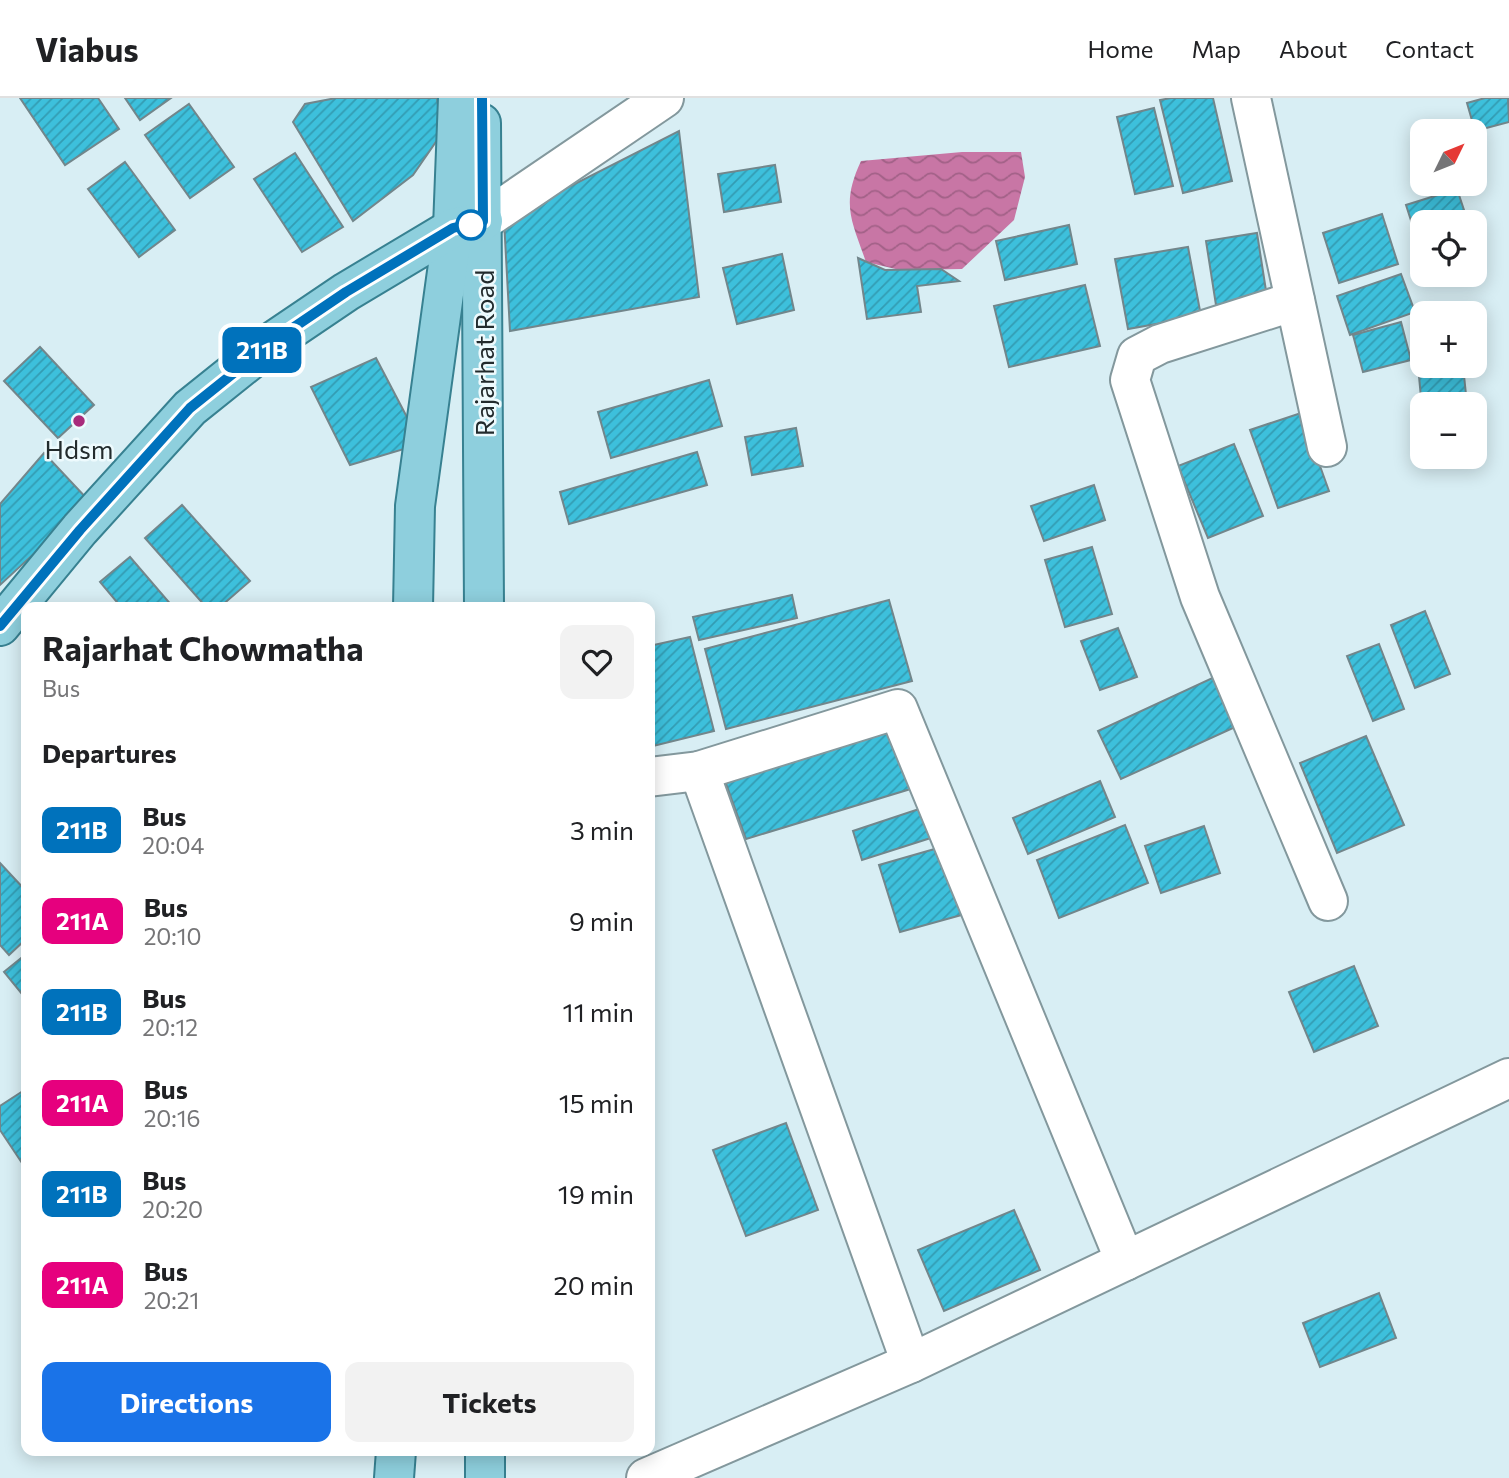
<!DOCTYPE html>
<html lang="en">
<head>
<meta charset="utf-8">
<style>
	body { margin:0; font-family:Commissioner,sans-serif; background:#f2f2f2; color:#202124; height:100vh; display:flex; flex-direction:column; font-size:26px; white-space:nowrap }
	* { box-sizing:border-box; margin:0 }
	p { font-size:23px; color:#757577 }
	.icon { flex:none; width:38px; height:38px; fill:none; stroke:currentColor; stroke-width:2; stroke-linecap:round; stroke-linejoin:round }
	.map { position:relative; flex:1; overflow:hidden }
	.drawer { position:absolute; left:21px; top:504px; width:634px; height:854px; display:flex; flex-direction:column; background:#fff; border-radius:14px; box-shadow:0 4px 18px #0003 }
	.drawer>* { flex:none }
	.badge { padding:0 14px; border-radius:10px; font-size:24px; line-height:46px }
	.needle { width:46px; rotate:47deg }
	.tools { position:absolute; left:1410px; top:21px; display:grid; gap:14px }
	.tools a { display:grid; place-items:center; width:77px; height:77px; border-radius:14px; background:#fff; box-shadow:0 4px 18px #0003; font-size:35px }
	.map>.badge { position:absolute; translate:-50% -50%; box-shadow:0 0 0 4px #fff }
	h2 { padding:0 21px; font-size:26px; line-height:63px }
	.round { display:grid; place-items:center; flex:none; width:74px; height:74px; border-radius:14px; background:#f2f2f2 }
	.summary { display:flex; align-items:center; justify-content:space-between; height:119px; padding:0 21px }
	h1 { font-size:33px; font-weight:700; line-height:52px }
	.primary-button { display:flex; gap:14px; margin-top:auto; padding:14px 21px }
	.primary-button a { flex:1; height:80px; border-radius:14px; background:#1a73e8; color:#fff; font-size:28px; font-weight:700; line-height:80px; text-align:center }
	.primary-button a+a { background:#f2f2f2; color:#202124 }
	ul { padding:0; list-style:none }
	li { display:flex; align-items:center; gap:21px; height:91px; padding:0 21px }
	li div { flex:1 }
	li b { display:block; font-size:26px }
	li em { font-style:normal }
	li .badge { min-width:77px; font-weight:700; text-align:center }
	header { display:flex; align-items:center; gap:42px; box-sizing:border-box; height:98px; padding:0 35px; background:#fff; border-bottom:2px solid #e0e0e0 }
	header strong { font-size:33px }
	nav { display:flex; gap:38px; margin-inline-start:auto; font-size:24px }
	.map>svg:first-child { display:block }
</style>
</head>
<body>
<header>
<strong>Viabus</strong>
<nav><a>Home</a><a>Map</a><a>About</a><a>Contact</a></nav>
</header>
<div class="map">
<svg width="1509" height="1380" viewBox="0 0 1509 1380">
	<defs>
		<pattern id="water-waves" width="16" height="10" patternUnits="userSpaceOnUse" patternTransform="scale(1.75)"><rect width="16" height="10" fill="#c876a5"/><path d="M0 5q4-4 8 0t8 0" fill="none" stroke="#a26187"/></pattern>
		<pattern id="building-hatch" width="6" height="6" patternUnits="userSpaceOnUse" patternTransform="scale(1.75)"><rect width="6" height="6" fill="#3dc0dc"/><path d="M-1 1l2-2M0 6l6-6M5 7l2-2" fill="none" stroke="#339cb3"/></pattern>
	</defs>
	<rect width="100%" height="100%" fill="#d8eef4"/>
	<!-- water -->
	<path fill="url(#water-waves)" d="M962,54H1021L1025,79L1014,122L962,171L900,172L866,164C851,121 841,106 861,63Z"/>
	<!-- building -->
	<g fill="url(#building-hatch)" stroke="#72868b" stroke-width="2">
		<path d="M20,0H98L119,31L65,67Z"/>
		<path d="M125,0H171L140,22Z"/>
		<path d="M336,0H437L442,35L413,77L353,123L293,24L305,6Z"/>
		<path d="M1171,0H1213L1232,83L1183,95L1160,2Z"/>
		<path d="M1485,0H1508L1509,24L1475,33L1467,5Z"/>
		<path d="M189,6L234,69L190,100L145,37Z"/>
		<path d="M1154,10L1173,88L1135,96L1117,19Z"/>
		<path d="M679,33L699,199L510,233L504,122Z"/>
		<path d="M295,55L343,129L302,154L254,81Z"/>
		<path d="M125,64L175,132L139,159L88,91Z"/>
		<path d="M775,67L781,104L724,114L718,76Z"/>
		<path d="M1457,91L1468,124H1423V160L1406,107Z"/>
		<path d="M1382,116L1398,166L1339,185L1323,135Z"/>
		<path d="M1069,127L1077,166L1005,182L996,143Z"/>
		<path d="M1257,135L1267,199L1216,207L1206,143Z"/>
		<path d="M1188,149L1201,218L1128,231L1115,161Z"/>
		<path d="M782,156L794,212L737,226L723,170Z"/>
		<path d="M858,160L885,172L941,171L959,183L917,188L921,214L867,221Z"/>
		<path d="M1401,176L1415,214L1350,237L1337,198Z"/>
		<path d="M1085,187L1100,248L1009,269L994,208Z"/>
		<path d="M1401,224L1411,262L1363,274L1353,237Z"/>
		<path d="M40,249L94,307L58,340L4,283Z"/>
		<path d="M1417,257H1423V268H1463L1467,306H1423V321Z"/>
		<path d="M376,260L421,346L350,367L311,289Z"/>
		<path d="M709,282L722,328L611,360L598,314Z"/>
		<path d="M1301,315L1329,393L1278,410L1250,332Z"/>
		<path d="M796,330L803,368L752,377L745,339Z"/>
		<path d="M1234,346L1263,418L1208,440L1178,368Z"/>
		<path d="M697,354L707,387L569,426L560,394Z"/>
		<path d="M44,355L90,404L0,487V406Z"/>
		<path d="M1094,387L1105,422L1044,443L1031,408Z"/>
		<path d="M182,407L250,483L220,509H206L145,440Z"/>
		<path d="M1092,449L1112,516L1065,529L1045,462Z"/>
		<path d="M130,459L173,509H121L100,484Z"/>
		<path d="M792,497L797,520L699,542L693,519Z"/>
		<path d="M889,502L912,583L726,631L705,551Z"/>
		<path d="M1425,513L1450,576L1415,590L1391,527Z"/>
		<path d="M1118,530L1137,579L1100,592L1081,543Z"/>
		<path d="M690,539L714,633L649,649V548Z"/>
		<path d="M1379,546L1404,611L1373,623L1347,558Z"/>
		<path d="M1221,576L1244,625L1121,681L1098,633Z"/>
		<path d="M891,624L917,689L746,741L724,680Z"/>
		<path d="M1366,638L1404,727L1337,755L1300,665Z"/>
		<path d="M1100,683L1115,719L1028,756L1013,720Z"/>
		<path d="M931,707L940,737L862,762L853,733Z"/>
		<path d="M1125,727L1148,785L1059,820L1037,762Z"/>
		<path d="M1204,728L1220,775L1161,795L1145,748Z"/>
		<path d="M945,748L965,816L900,834L879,767Z"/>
		<path d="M0,765L26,793V841L9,857L0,847Z"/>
		<path d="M26,856V901L4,874Z"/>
		<path d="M1354,868L1378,928L1314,954L1289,894Z"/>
		<path d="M26,991V1071L0,1032V1008Z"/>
		<path d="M786,1025L818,1112L746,1138L713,1052Z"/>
		<path d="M1014,1112L1040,1172L944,1213L918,1152Z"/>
		<path d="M1379,1195L1396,1240L1320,1269L1303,1225Z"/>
	</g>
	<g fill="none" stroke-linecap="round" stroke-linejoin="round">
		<!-- street casing -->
		<g stroke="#83989d" stroke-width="42">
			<g id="street">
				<path d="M1251,0L1327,349"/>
				<path d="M1295,203L1160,246L1137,258L1130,282L1200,499L1328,803"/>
				<path d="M699,673L911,1265"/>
				<path d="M649,679L699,673L898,611L1125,1163"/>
				<path d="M646,1380L911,1265L1509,980"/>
			</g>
		</g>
		<!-- secondary casing -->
		<g stroke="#83989d" stroke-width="42">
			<path id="secondary" d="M483,123L664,0"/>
		</g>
		<!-- primary casing -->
		<g stroke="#378191" stroke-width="42">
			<g id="primary">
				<path d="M481,25L484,509"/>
				<path d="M413,509L415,408L453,130L458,0"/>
				<path d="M0,528L80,431L190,310L275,242L346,194L453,130L483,123"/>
				<path d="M485,1353V1380"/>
				<path d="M394,1380L396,1353"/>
			</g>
		</g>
		<!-- street -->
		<use href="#street" stroke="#fff" stroke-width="38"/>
		<!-- secondary -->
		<use href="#secondary" stroke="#fff" stroke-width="38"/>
		<!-- primary -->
		<use href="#primary" stroke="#8ecfdd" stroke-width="38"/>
	</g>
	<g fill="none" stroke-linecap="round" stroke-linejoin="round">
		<!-- line casing -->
		<g stroke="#fff" stroke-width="16">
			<path id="line" d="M0,528L80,432L190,310L275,242L346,194L453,130L483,123L482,0"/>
		</g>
		<!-- line -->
		<use href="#line" stroke="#0072bc" stroke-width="10"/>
	</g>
	<!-- markers -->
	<circle fill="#fff" stroke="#0072bc" stroke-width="3.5" cx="471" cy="127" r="14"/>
	<circle fill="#a82b7c" stroke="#edfafd" stroke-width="2.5" cx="79" cy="323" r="7"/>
	<g text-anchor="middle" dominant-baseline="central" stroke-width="5" stroke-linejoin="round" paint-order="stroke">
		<!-- street labels -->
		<g font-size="26" fill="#222b2d" stroke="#edfafd">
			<text transform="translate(483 255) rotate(-90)">Rajarhat Road</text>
		</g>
		<!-- poi labels -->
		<g font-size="26" fill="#222b2d" stroke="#edfafd">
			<text x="79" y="350">Hdsm</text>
		</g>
	</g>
</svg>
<div class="tools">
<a><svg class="needle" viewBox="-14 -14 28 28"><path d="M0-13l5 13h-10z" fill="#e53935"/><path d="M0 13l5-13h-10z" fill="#757577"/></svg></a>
<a><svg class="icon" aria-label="locate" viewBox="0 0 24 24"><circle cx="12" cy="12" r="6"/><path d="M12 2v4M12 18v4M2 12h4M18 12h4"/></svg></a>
<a>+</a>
<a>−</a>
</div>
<b class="badge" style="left:262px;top:252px;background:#0072bc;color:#fff">211B</b>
<section class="drawer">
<div class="summary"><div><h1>Rajarhat Chowmatha</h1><p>Bus</p></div><a class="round"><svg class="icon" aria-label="heart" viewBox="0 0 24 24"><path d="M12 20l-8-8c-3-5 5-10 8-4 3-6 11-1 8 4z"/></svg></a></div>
<h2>Departures</h2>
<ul>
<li><span class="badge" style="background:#0072bc;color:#fff">211B</span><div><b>Bus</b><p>20:04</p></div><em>3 min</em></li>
<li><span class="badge" style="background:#e6007e;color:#fff">211A</span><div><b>Bus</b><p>20:10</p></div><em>9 min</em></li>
<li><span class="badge" style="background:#0072bc;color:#fff">211B</span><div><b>Bus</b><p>20:12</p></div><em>11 min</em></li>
<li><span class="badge" style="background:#e6007e;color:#fff">211A</span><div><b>Bus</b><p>20:16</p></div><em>15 min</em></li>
<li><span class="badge" style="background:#0072bc;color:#fff">211B</span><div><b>Bus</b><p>20:20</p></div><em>19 min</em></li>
<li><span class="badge" style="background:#e6007e;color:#fff">211A</span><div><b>Bus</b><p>20:21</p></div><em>20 min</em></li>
</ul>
<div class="primary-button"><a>Directions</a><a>Tickets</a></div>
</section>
</div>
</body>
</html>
